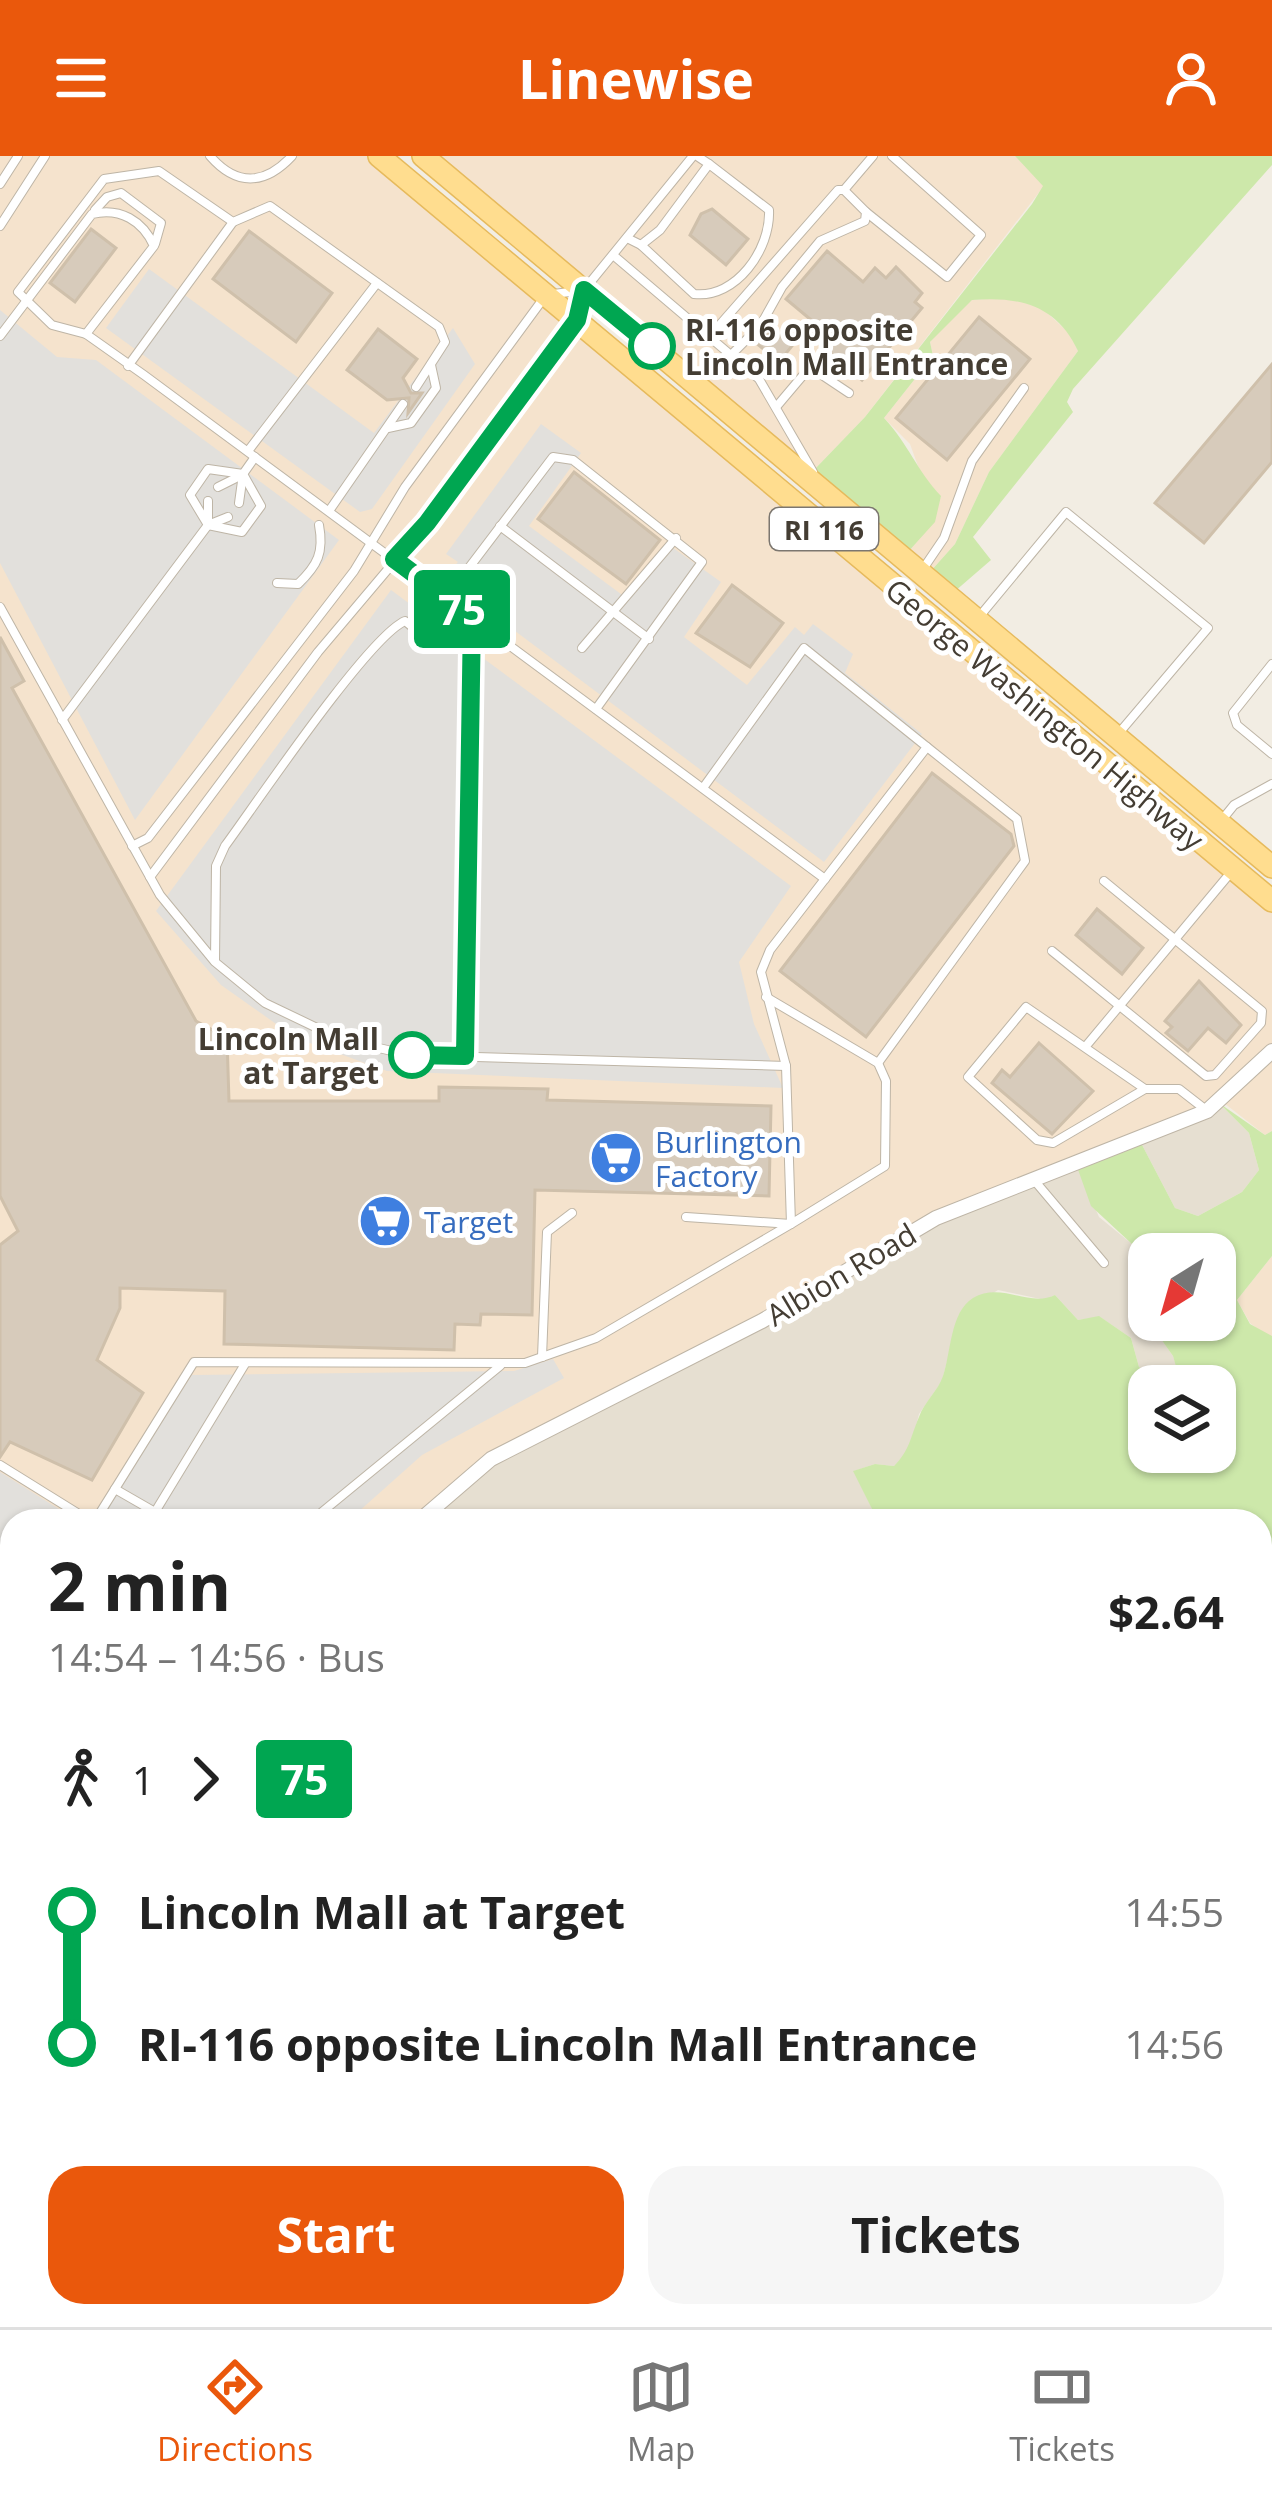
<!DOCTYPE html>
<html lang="en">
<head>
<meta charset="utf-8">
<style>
	body { margin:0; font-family:"Open Sans",sans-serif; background:#f6f6f6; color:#222; height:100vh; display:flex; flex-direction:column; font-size:45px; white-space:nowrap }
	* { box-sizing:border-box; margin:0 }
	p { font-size:39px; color:#767676 }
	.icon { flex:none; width:66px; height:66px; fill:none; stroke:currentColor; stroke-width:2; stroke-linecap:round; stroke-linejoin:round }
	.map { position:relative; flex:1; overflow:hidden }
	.panel { position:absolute; left:0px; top:1353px; width:1272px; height:819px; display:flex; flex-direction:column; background:#fff; border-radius:36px 36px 0 0; box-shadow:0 3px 9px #0004 }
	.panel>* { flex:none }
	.badge { padding:0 24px; border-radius:9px; font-size:42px; line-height:78px }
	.needle { width:78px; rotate:217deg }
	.controls { position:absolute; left:1128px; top:1077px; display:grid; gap:24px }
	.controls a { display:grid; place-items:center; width:108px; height:108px; border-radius:24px; background:#fff; box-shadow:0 3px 9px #0004; font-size:60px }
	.map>.badge { position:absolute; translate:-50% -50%; box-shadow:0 0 0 6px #fff }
	.legs { display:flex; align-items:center; gap:18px; height:132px; padding:0 48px; font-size:39px }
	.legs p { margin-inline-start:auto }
	.head { display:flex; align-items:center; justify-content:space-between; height:204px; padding:0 48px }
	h1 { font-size:66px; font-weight:700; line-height:90px }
	.action { display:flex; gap:24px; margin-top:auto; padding:24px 48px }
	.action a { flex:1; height:138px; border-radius:36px; background:#ea580c; color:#fff; font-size:48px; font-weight:700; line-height:138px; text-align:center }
	.action a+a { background:#f6f6f6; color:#222 }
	ul { padding:0 48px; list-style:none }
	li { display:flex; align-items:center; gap:42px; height:132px; font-size:45px }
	li i { display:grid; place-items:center; width:18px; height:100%; margin:0 15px; background:currentColor }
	li i::after { content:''; width:30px; height:30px; margin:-15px; border:9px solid; border-radius:50%; background:#fff }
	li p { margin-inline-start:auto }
	li:first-child i { background:linear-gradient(#0000 50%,currentColor 0) }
	li:last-child i { background:linear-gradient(currentColor 50%,#0000 0) }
	header { display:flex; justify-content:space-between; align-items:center; height:156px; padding:0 48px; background:#ea580c; color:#fff; font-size:54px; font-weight:700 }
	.dock { display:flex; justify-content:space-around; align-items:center; height:168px; border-top:3px solid #e0e0e0; background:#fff; font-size:33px; color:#767676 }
	.dock a { display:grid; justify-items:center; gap:6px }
	.dock .on { color:#ea580c }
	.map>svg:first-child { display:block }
</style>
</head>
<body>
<header><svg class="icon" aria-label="menu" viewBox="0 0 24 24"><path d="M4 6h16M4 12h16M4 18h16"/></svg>Linewise<svg class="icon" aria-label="person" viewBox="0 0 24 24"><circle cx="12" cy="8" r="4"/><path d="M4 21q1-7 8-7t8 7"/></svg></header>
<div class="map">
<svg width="1272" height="2171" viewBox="0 0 1272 2171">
	<rect width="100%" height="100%" fill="#f2ede3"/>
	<!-- residential -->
	<g fill="#e6dfd1">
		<path d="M1219,947L1249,977L1259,1014L1242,1036L1198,1060L1175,1052L1140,985Z"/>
		<path d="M1076,1008L1099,1061L1132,1088L1149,1078L1165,1080L1182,1098H1149V1164H1159L1152,1170L1173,1200L1180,1221L1159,1224L1139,1211L1131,1182L1100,1161L1078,1164L1055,1139L1045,1144L998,1134L959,1159L942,1225L919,1258L910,1294L894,1310L875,1308L854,1315L878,1365H416L466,1316L901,1081Z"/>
		<path d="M12,1676V1943L0,1950V1683Z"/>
	</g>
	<!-- commercial -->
	<g fill="#f5e3cd">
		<path d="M0,0H384L1272,736V975L1265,979L1224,947L998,1033L466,1316L416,1365H12V1562L0,1549Z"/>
		<path d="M434,0H1015L1044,30L865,261L813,315Z"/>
		<path d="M1011,141L1041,151L1070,178L1078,195L989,316L955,388L930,416L907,397L941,341L922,321L910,288L884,262L933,200L930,186L954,157L972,144Z"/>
		<path d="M1272,1100V1180L1268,1181L1250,1167L1237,1144Z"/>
	</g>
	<!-- green -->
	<g fill="#cde8aa" fill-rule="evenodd">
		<path d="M1015,0H1272V9L1073,233L1067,246L1073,256L973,381L991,404L954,436L930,416L955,388L989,316L1078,195C1057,149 1018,140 972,144L930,186L933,200L884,262C909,289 917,315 941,340L935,366L907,397L813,315L865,261L1032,48L1043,30Z"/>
		<path d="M1219,947L1265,979L1272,975V1100L1237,1144L1250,1168L1272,1180V2171H0V1950L12,1943V2160H1260V1365H878L853,1315L875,1308L894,1310C910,1294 910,1282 919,1261C924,1246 938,1235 943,1220C951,1197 950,1156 973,1142C1001,1125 1029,1152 1055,1139L1078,1164L1099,1160L1131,1182L1139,1211L1159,1224L1179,1221L1173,1200L1151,1169L1159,1164H1215V1098H1182L1165,1080L1150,1078L1133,1089L1091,1050L1076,1008L1140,985L1175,1052L1198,1060L1242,1036L1259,1014L1249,977ZM1149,1230H1215V1296H1149Z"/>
		<path d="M0,1549L12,1562V1676L0,1683Z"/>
	</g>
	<!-- parking -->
	<g fill="#e2e0dc">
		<path d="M149,113L374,277L453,172L475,208L372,353L360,356L106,172Z"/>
		<path d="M0,154L57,201L96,204L339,384L135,664L0,407Z"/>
		<path d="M541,268L581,297L529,370L629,444L669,389L721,426L684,481L747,529L795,471L804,479L813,468L853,498L845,517L922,578L824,706L444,422L458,406L446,398Z"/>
		<path d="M391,434L791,730L739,806L754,868L783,932L387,915L296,882L221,829L156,755Z"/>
		<path d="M553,1203L564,1222L422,1299L348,1365H97L192,1219L514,1215Z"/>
		<path d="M0,1316L78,1365H12V1533L0,1518Z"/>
	</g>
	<!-- building -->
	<g fill="#d7cbbb" stroke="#cfc0ab" stroke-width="3">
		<path d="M712,53L748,83L726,109L690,79L701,58Z"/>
		<path d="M91,73L116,92L75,146L50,127Z"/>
		<path d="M249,75L332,137L296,186L213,123Z"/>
		<path d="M827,95L863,126L875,112L886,122L896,111L922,137L915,146L922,152L862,224L808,178L816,168L786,143Z"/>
		<path d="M979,161L1030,203L947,304L896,262Z"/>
		<path d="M755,163L758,172L769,170L792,190L779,206L755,186L759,176L748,171Z"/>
		<path d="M378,173L417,203L403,222L411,237H422L408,257L409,242L387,244L347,214Z"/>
		<path d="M1272,208V306L1204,387L1155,347Z"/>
		<path d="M574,316L660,384L626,428L538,363Z"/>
		<path d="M732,429L783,467L750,511L696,477Z"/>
		<path d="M0,481L24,525L12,532L196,865L227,882L229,945H439V931L548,933L547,944L771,950L769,1040L535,1034L532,1159L481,1158L480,1169L455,1168L454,1194L224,1188L225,1135L120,1132V1152L97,1204L143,1237L92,1324L10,1286L0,1301V1089L18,1075L0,1040Z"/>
		<path d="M932,617L1011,678L1014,690L866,881L780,815Z"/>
		<path d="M1097,753L1143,792L1122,818L1076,779Z"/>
		<path d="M1199,825L1241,869L1226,887L1208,872L1188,895L1166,877L1172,871L1165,865Z"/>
		<path d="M1039,887L1093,935L1052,978L992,927L1002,914L1010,921Z"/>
	</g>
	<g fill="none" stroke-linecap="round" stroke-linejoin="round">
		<!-- lane casing -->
		<g stroke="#beb5a6" stroke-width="10">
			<g id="lane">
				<path d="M210,0C236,30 264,30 292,0"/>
				<path d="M0,28L18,0"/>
				<path d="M844,34L873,0"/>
				<path d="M95,54L107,41L121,37L161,67L155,88"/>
				<path d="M866,56L947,121L981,79L892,0"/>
				<path d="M0,70L45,0"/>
				<path d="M627,82L641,89L660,74L709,8L697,0"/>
				<path d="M641,89L694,138C736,143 771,93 769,54L709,8"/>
				<path d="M613,99L759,223L813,316"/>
				<path d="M0,180L92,58C120,51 143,65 154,90L86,178"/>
				<path d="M710,180L838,34H844L866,56L865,65L820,85L782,131L763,165"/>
				<path d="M732,198L751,179"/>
				<path d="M128,210L233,66"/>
				<path d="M416,231L445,186L439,171L270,50L233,66L159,15L104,23L18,136L52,169L86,178L144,219L825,723"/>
				<path d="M777,250L810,211L849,237"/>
				<path d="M388,272L411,267L436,232L431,209"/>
				<path d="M248,295L377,127"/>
				<path d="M208,313L243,318L261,350L242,376L208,369L190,339Z"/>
				<path d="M218,331L242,319"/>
				<path d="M208,345V368"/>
				<path d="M239,347L243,318L255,301"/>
				<path d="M329,355L403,248"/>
				<path d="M500,370L649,483"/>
				<path d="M923,413L944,382L972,305L1024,232"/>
				<path d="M277,427L298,428C318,409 324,396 319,369"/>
				<path d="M446,442L553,301L573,304L702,406L596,553"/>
				<path d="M0,451L160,739L215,806L265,847L340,883L409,899L786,910"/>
				<path d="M979,461L1066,356L1208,472L1119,577"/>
				<path d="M582,492L676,382"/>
				<path d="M1272,508L1233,557L1237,569L1272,598"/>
				<path d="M62,564L208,369L228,361"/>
				<path d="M1221,665L1234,649L1272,628"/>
				<path d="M132,690L148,682L354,415L405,331L546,139L577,135"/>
				<path d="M150,721L318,496L427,367L576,164L584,134L693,0"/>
				<path d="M1052,795L1206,920L1215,919L1261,867L1262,855L1104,725"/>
				<path d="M215,805L216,710L225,690C256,648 368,481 405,465L431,486L472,484"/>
				<path d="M1086,890L1232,715"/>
				<path d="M465,900L472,461"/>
				<path d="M878,907L1025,705L1017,663L927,591"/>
				<path d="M1145,933L1053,987L1037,984L968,921L1026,851L1145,933H1179L1206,954"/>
				<path d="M1034,1024L1104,1107"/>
				<path d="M686,1061L791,1068L885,1010L886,925L878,907L766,841"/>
				<path d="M542,1201L547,1076L572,1057"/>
				<path d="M0,1309L90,1365"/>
				<path d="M115,1333L155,1356"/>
				<path d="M95,1365L194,1206L525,1207L596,1182L791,1068L786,910L761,816L770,794L927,591L804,492L703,632"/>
				<path d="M169,1365L155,1356L245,1208"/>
				<path d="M311,1365L500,1210"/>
				<path d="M0,1481L12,1496"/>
			</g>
		</g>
		<!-- street casing -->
		<g stroke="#beb5a6" stroke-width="16">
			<g id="street">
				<path d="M419,1365L491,1303L762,1165L936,1062L1207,955L1272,895"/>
				<path d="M0,1643L12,1656"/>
			</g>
		</g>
		<!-- primary casing -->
		<g stroke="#e6ba5d" stroke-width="24">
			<g id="primary">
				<path d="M379,0L1272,745"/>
				<path d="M423,0L1272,711"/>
			</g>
		</g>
		<!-- lane -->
		<use href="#lane" stroke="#fff" stroke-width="8"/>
		<!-- street -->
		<use href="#street" stroke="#fff" stroke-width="14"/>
		<!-- primary -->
		<use href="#primary" stroke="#ffdd8f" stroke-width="21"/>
	</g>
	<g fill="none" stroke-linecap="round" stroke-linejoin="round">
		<!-- line-1 casing -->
		<g stroke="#fff" stroke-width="27">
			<path id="line-1" d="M412,899L465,900L472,461L394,403L427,367L577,164L584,134L652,190"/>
		</g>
		<!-- line-1 -->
		<use href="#line-1" stroke="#00a651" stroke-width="18"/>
	</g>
	<!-- icons -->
	<defs>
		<g id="supermarket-disc" transform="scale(2.7)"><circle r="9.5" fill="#3f7fe0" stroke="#fff"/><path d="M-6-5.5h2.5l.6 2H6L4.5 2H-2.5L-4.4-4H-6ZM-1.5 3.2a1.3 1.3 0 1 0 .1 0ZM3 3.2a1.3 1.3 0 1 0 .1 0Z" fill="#fff"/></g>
	</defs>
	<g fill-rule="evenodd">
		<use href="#supermarket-disc" x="616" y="1002"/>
		<use href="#supermarket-disc" x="385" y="1065"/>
	</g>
	<!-- markers -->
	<g fill="#fff" stroke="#00a651" stroke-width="6">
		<circle cx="652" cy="190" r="21"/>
		<circle cx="412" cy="899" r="21"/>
	</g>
	<g text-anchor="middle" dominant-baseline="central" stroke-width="10" stroke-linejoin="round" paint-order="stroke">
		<!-- shield labels -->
		<rect fill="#fff" stroke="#7c7770" stroke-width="3" x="770" y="352" width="108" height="42" rx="9"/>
		<g font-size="27" font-weight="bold" fill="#443d33">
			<text x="824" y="373">RI 116</text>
		</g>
		<!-- stop labels -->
		<g font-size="30" font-weight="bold" fill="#443d33" stroke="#fff" text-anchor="start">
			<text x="685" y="173">RI-116 opposite<tspan x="685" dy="34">Lincoln Mall Entrance</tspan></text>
			<text x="379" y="882" text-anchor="end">Lincoln Mall<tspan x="379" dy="34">at Target</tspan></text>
		</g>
		<!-- street labels -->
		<g font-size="30" fill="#443d33" stroke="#fff">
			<text transform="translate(1045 558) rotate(40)">George Washington Highway</text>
			<text transform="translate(841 1118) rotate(-31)">Albion Road</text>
		</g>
		<!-- shop labels -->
		<g font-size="30" fill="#366cbe" stroke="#fff" text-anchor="start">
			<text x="655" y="985">Burlington<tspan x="655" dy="34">Factory</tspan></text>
			<text x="424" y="1065">Target</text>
		</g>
	</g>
</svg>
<div class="controls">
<a><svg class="needle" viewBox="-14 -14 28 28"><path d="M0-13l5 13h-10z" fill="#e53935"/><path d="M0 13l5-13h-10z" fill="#767676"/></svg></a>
<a><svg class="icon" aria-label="layers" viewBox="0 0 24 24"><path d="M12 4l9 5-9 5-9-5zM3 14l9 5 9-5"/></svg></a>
</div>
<b class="badge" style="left:462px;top:453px;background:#00a651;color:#fff">75</b>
<section class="panel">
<div class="head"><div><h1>2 min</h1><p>14:54 – 14:56 · Bus</p></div><b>$2.64</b></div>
<div class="legs"><svg class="icon" aria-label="walk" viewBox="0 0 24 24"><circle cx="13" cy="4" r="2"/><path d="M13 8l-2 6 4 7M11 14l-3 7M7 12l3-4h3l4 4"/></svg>1<svg class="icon" aria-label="forward" viewBox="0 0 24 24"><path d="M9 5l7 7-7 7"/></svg><b class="badge" style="background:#00a651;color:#fff">75</b></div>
<ul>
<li><i style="color:#00a651"></i><b>Lincoln Mall at Target</b><p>14:55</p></li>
<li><i style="color:#00a651"></i><b>RI-116 opposite Lincoln Mall Entrance</b><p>14:56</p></li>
</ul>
<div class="action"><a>Start</a><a>Tickets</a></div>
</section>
</div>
<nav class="dock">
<a class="on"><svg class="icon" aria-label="directions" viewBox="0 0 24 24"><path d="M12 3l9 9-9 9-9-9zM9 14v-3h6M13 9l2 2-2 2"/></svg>Directions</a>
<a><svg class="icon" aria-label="map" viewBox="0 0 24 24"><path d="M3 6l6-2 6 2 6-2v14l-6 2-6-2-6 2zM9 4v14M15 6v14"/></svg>Map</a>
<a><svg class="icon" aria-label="tickets" viewBox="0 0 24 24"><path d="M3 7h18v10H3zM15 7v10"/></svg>Tickets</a>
</nav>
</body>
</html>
